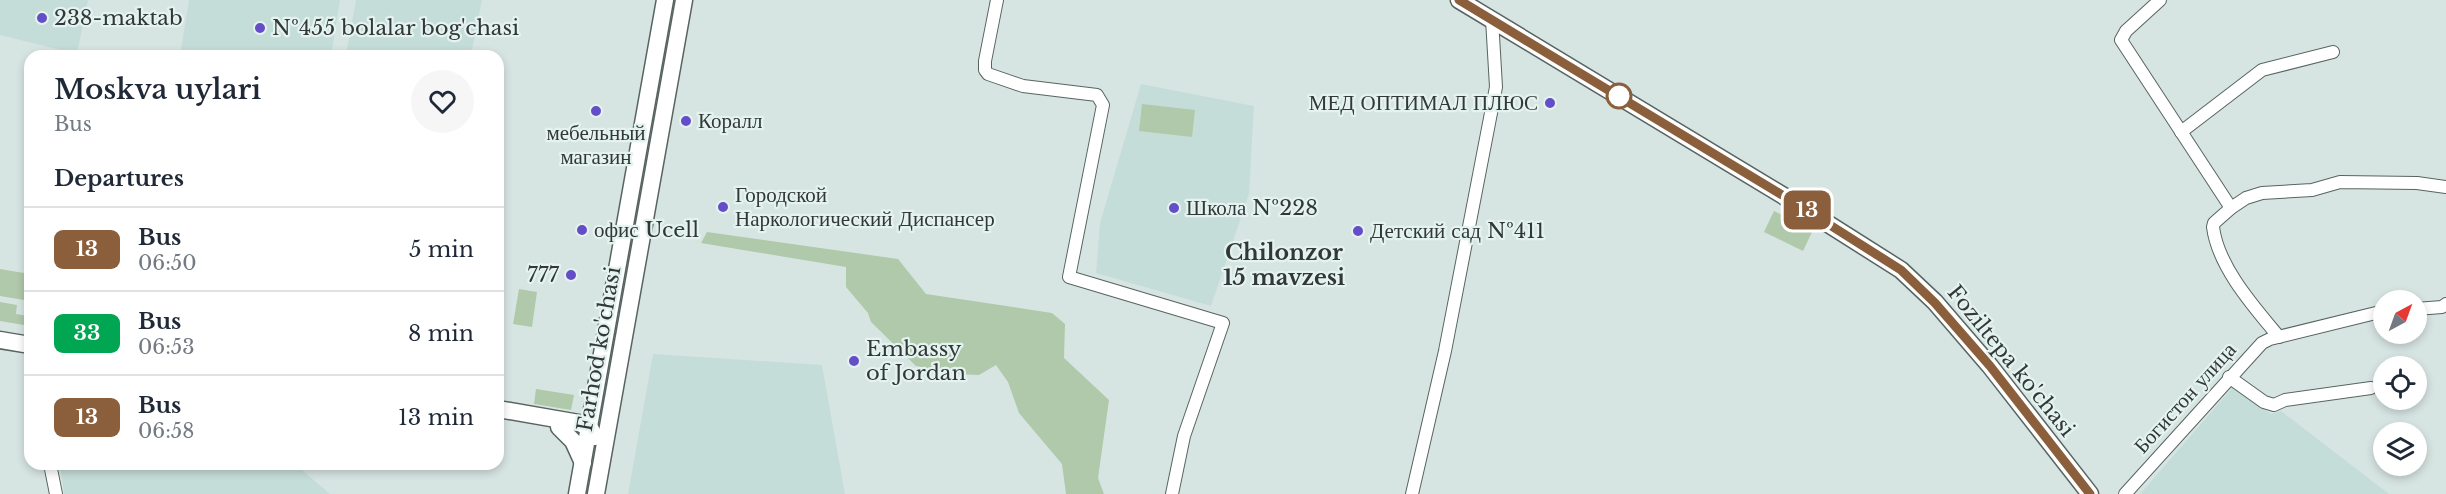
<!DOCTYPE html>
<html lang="en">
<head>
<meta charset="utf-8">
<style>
	body { margin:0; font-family:"Libre Baskerville",serif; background:#f6f6f7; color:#1f2937; height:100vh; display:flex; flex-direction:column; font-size:22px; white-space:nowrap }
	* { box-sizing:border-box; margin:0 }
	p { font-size:20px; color:#747a83 }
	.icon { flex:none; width:33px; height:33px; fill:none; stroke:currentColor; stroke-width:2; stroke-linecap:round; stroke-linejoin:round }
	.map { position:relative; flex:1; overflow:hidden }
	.sheet { position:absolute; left:24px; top:50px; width:480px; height:420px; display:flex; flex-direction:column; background:#fff; border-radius:18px; box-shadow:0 3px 9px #0003 }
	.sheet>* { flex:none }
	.badge { padding:0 12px; border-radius:9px; font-size:21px; line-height:39px }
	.needle { width:39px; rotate:41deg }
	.buttons { position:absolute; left:2373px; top:290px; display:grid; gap:12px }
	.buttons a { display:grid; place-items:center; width:54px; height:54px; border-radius:50%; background:#fff; box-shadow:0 3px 9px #0003; font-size:30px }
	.map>.badge { position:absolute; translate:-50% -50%; box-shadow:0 0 0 3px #fff }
	h2 { padding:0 30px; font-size:22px; line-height:54px }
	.round { display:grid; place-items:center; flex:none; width:63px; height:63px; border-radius:32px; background:#f6f6f7 }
	.head { display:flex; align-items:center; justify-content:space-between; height:102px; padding:0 30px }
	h1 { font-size:28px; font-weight:600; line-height:45px }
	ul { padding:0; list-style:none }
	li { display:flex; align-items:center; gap:18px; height:84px; padding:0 30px; border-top:2px solid #e0e1e3 }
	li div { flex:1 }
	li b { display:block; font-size:22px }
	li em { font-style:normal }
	li .badge { min-width:66px; font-weight:700; text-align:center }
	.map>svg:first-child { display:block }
</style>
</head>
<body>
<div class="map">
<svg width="2446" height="494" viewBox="0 0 2446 494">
	<rect width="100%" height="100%" fill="#d7e5e2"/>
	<!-- built -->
	<g fill="#c5ddd8">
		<path d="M0,0H88L77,54L0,35Z"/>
		<path d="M189,0H340L331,55H180Z"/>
		<path d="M356,0H482L471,55H346Z"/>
		<path d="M1141,84L1254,106L1249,194L1211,306L1096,273L1100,223Z"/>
		<path d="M653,354L822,365L845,494H628Z"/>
		<path d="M2233,387L2271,414L2281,411L2389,494H2140Z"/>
		<path d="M60,464H295L330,494H64Z"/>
	</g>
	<!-- green -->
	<g fill="#b0c9aa">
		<path d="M1142,104L1195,110L1192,137L1139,131Z"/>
		<path d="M1774,211L1813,230L1803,251L1764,232Z"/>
		<path d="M707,232L898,259L926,294L1052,313L1065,324L1064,358L1109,400L1098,478L1104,494H1066L1062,464L1019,413L1008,382L996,365L979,375L955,374L916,366L871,322L868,313L846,287V267L701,243Z"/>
		<path d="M0,269L30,274V301L0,296Z"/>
		<path d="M519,289L537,292L532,327L513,324Z"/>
		<path d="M0,302L17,305L16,314L28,316L30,307V326L0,321Z"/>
		<path d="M536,389L574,395L571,410L534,404Z"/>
	</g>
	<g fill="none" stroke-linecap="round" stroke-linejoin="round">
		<!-- minor casing -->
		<g stroke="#576461" stroke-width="14">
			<g id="minor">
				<path d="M997,0L985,61V70L988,74L1023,86L1097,95L1103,105L1069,277L1223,323L1184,436L1172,494"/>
				<path d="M2160,0L2126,31L2121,40L2231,208"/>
				<path d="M2181,132L2262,70L2333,52"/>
				<path d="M2416,309L2442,307L2446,304"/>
				<path d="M2279,337C2254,307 2218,267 2213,227L2214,223L2231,208L2246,198L2262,193L2312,190L2340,182L2417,183L2446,187"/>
				<path d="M2229,377L2264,402L2274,405L2285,400L2371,388"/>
				<path d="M50,464L56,494"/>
				<path d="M1412,494L1445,351L1496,87L1492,19"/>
				<path d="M2125,494L2262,343L2270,339L2384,311"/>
			</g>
		</g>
		<!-- major casing -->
		<g stroke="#576461" stroke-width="19">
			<g id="major">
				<path d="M1459,0L1792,201L1901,270L1935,302L1990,366L2090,494"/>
				<path d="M0,340L30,345"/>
				<path d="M498,409L579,423L590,428L595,437"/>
				<path d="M559,427L573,441L583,463"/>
				<path d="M577,494L665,0"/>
				<path d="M596,494L684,0"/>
			</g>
		</g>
		<!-- minor -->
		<use href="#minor" stroke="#fff" stroke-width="12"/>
		<!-- major -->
		<use href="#major" stroke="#fff" stroke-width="16"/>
	</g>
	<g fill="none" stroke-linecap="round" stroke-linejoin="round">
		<!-- line casing -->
		<g stroke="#fff" stroke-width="14">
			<path id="line" d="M1459,0L1792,201L1901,270L1935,303L1990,366L2090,494"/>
		</g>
		<!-- line -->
		<use href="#line" stroke="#8b5e3c" stroke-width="9"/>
	</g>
	<!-- markers -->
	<g fill="#644ec7" stroke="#e4f3ef" stroke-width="2">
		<circle cx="42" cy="18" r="6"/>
		<circle cx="260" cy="28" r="6"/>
		<circle cx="1550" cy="103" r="6"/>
		<circle cx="596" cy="111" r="6"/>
		<circle cx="686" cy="121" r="6"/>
		<circle cx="723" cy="207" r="6"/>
		<circle cx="1174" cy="208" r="6"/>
		<circle cx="582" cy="230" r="6"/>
		<circle cx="1358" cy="231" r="6"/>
		<circle cx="571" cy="275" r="6"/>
		<circle cx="854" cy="361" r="6"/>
	</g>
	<circle fill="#fff" stroke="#8b5e3c" stroke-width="3" cx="1619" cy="96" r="12"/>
	<g text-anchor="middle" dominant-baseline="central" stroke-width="4.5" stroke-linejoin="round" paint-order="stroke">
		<!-- poi labels -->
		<g font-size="21" fill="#323837" stroke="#e4f3ef" text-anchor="start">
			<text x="54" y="18">238-maktab</text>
			<text x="272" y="28">№455 bolalar bog'chasi</text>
			<text x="1538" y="103" text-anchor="end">МЕД ОПТИМАЛ ПЛЮС</text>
			<text x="698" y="121">Коралл</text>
			<text x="596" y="133" text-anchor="middle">мебельный<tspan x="596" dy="24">магазин</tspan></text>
			<text x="735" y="195">Городской<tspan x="735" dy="24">Наркологический Диспансер</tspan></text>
			<text x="1186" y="208">Школа №228</text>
			<text x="594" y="230">офис Ucell</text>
			<text x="1370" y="231">Детский сад №411</text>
			<text x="559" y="275" text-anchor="end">777</text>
			<text x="866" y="349">Embassy<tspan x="866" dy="24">of Jordan</tspan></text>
		</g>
		<!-- street labels -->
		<g font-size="21" fill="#323837" stroke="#e4f3ef">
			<text transform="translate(599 349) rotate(-80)">Farhod ko'chasi</text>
			<text transform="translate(2011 361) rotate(51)">Foziltepa ko'chasi</text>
			<text transform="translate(2185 398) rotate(-48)">Богистон улица</text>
		</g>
		<!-- neighbourhood labels -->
		<g font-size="22" font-weight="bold" fill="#323837" stroke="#e4f3ef">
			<text x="1284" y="252">Chilonzor<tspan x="1284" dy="25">15 mavzesi</tspan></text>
		</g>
	</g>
</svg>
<div class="buttons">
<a><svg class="needle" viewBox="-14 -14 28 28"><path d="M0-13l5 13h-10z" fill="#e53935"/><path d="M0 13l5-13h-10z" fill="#747a83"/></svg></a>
<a><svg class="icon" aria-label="locate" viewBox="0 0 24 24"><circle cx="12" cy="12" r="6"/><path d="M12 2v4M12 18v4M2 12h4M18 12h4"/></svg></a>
<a><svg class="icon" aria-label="layers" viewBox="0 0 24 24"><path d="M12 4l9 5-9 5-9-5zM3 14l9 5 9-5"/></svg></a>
</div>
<b class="badge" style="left:1807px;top:210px;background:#8b5e3c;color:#fff">13</b>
<section class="sheet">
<div class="head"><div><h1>Moskva uylari</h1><p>Bus</p></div><a class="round"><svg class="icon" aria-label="heart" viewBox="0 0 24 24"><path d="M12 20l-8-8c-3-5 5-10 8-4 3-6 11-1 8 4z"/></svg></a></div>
<h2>Departures</h2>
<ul>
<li><span class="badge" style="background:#8b5e3c;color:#fff">13</span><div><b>Bus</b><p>06:50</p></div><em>5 min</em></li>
<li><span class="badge" style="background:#00a651;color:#fff">33</span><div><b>Bus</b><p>06:53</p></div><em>8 min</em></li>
<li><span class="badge" style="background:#8b5e3c;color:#fff">13</span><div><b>Bus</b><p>06:58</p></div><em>13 min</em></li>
</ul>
</section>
</div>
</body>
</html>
